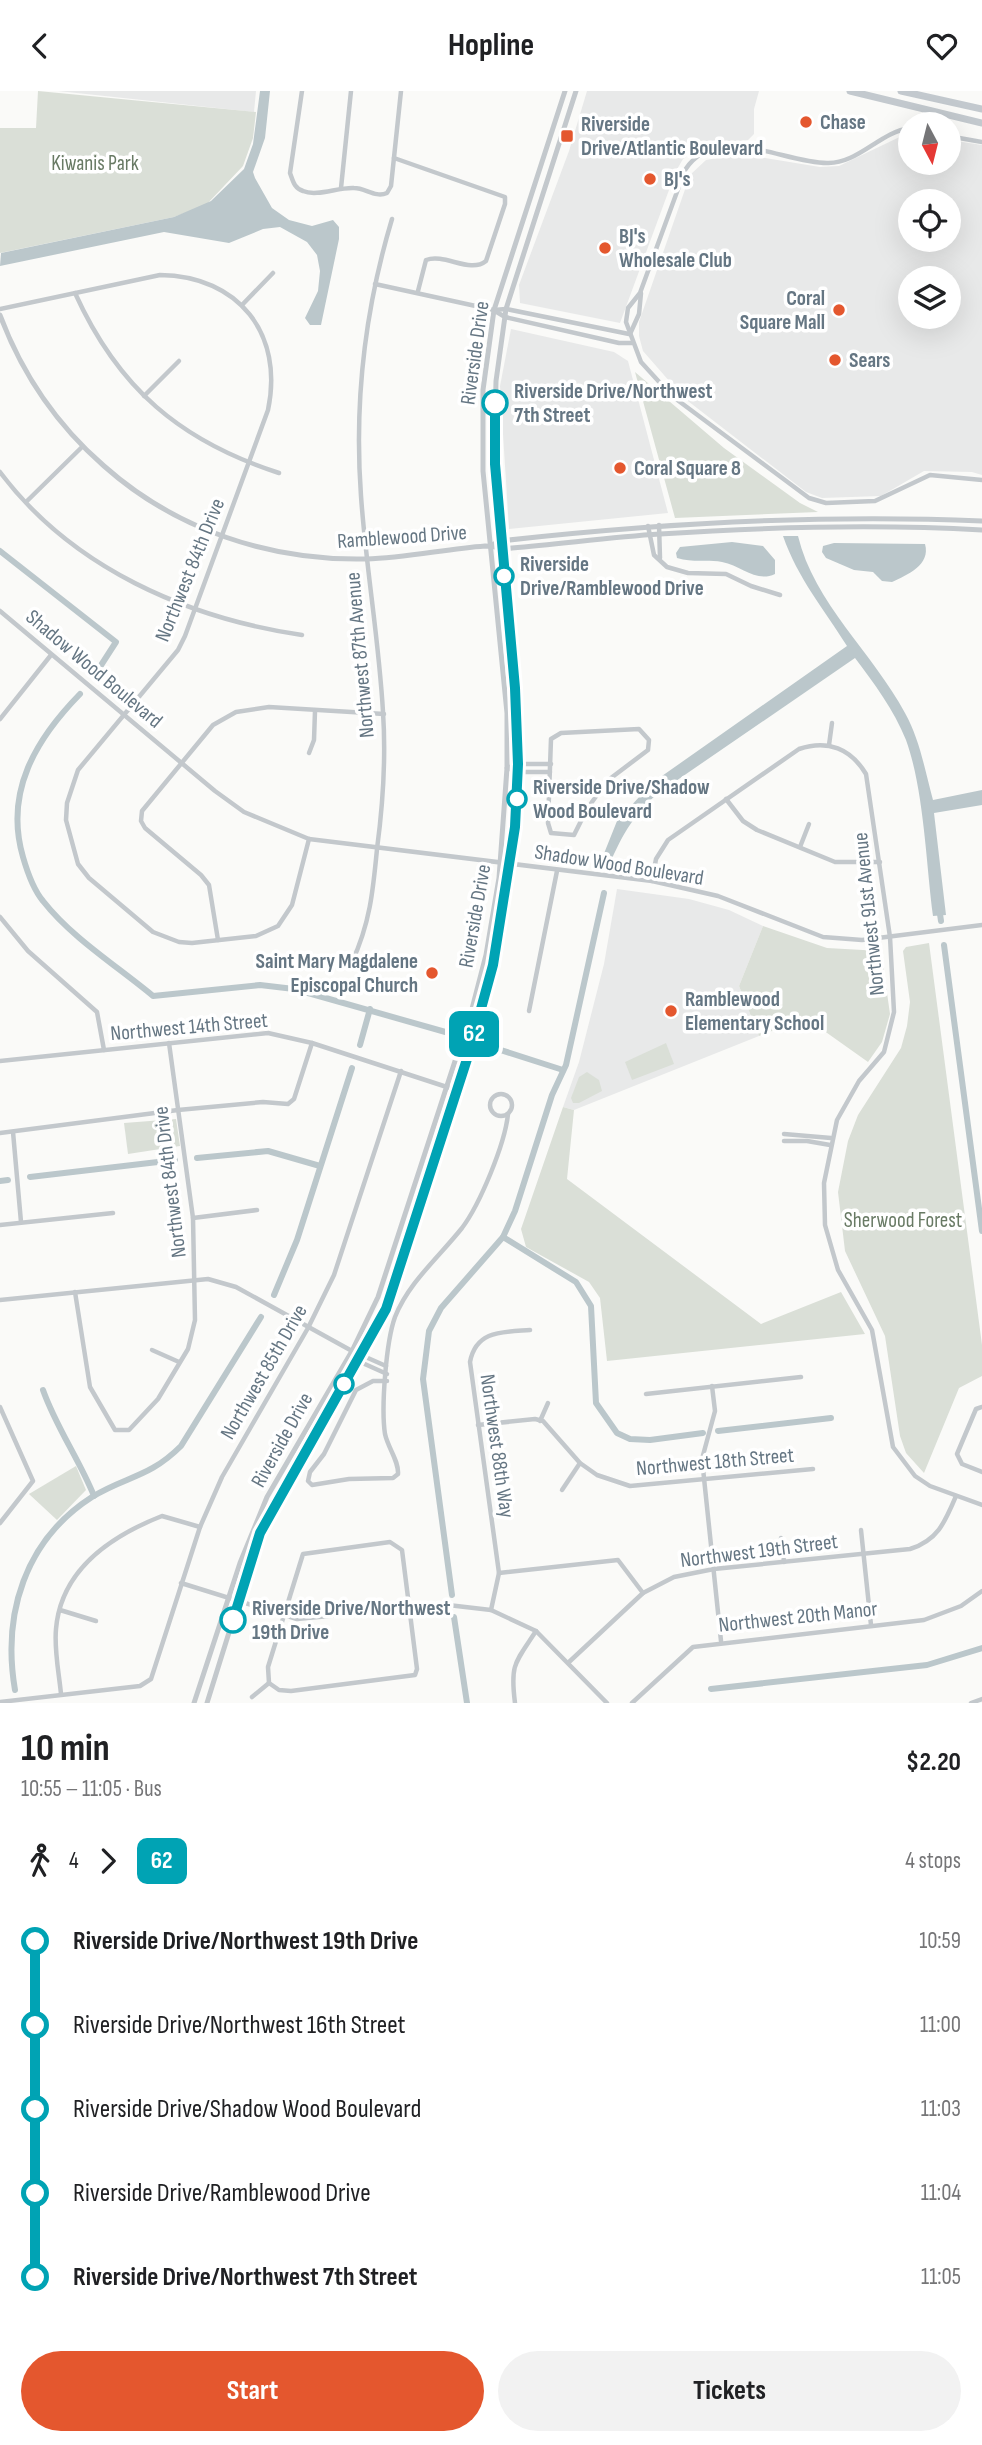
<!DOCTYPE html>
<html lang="en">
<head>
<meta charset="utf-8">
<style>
	body { margin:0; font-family:"Sofia Sans Condensed",sans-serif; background:#f2f2f2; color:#202124; height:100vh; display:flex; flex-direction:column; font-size:26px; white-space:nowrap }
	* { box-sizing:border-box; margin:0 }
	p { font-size:23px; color:#757577 }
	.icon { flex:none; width:38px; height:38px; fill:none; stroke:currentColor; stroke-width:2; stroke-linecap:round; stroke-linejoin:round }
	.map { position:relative; height:1612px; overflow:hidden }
	.drawer { display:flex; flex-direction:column; background:#fff; flex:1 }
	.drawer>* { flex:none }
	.badge { padding:0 14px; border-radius:10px; font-size:24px; line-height:46px }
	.needle { width:46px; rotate:173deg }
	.buttons { position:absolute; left:898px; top:21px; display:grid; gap:14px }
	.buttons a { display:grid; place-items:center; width:63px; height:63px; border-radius:50%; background:#fff; box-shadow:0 7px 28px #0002; font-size:35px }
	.map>.badge { position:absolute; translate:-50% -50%; box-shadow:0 0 0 4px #fff }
	.legs { display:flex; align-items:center; gap:10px; height:77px; padding:0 21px; font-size:23px }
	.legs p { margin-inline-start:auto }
	.headline { display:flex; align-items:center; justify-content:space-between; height:119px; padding:0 21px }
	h1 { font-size:38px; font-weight:700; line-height:52px }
	.button { display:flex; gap:14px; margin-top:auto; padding:14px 21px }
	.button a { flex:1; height:80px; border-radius:42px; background:#e4572e; color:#fff; font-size:28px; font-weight:700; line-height:80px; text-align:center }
	.button a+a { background:#f2f2f2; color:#202124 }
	ul { padding:0 21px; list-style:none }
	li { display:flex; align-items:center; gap:24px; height:84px; font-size:26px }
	li i { display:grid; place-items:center; width:10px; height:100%; margin:0 9px; background:currentColor }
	li i::after { content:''; width:18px; height:18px; margin:-9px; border:5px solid; border-radius:50%; background:#fff }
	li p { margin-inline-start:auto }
	li:first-child i { background:linear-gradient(#0000 50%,currentColor 0) }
	li:last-child i { background:linear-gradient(currentColor 50%,#0000 0) }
	header { display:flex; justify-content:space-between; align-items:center; height:91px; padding:0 21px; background:#fff; font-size:32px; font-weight:700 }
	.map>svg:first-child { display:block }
</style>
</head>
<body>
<header><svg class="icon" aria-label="back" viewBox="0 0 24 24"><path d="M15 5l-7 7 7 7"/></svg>Hopline<svg class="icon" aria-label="heart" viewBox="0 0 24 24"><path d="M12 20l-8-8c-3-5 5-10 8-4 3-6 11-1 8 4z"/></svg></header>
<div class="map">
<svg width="982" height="1612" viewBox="0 0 982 1612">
	<rect width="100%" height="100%" fill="#fafaf8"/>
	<!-- built -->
	<g fill="#e8e9e9" fill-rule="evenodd">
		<path d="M58,0H256L254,21Z"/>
		<path d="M587,0H759L754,18V43L748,49L704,54L683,68L676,80L620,232L520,212L519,194L569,60Z"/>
		<path d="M908,42L910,72H948L949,49L982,54V384L972,381L924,380L881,405L822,407L806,401L684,307L643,260L639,245V231L690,84L706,69L741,63L820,76L839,75ZM910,110H948V149H910ZM910,187H948V226H910Z"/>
		<path d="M511,238L614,261L628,270L668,422L509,438L500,295Z"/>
		<path d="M617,798L689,808L729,819L763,835L739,895L759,945L574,1019L563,1016L579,971L604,873Z"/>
	</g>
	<!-- green -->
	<g fill="#dadfd7">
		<path d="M38,0L256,21L253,47L243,75L206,114L174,126L0,162V37H36Z"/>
		<path d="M635,281L724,357L800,412L818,421L675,427Z"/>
		<path d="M763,835L827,857L881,860L890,923L882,951L868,971L806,927L759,945L739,895Z"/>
		<path d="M929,852L982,1254V1285L959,1297L924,1382L906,1362L900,1345L885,1245L845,1160L838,1101L848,1050L858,1024L901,957L907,935L910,911L903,860L906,856Z"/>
		<path d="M666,952L674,973L632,989L625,971Z"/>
		<path d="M587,981L599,989L602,1000L579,1012H573L571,1007L579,986Z"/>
		<path d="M563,1016L574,1019L567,1088L761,1233L841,1201L865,1243L607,1270L600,1207L589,1191L526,1156L521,1138Z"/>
		<path d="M176,1028L180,1055L128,1063L124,1032Z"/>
		<path d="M76,1375L86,1399L57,1429L29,1403Z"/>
	</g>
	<!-- water -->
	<g fill="#bbc7cb">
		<path d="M260,0H270L265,47L253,81L255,87L272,117L289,129L312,135L333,129L339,136V148L321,234H310L305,227L318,200L320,180L317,164L307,151L280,136L263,138L229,152L164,141L0,175L1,162L174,126L211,110L244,78L253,53Z"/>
		<path d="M783,445H798C814,512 873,562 905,622C920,649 925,680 933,709L982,699V714L934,722L946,824L933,825C926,772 924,699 906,649C894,619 874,592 855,567L657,703C635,723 623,742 611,770H601L617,730L652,692L847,555C824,518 798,488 783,445Z"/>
		<path d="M732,451L763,455L775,469V483C756,492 742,475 722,471C707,468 693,472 677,467L676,462L680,456Z"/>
		<path d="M834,452L925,453C931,474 907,484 892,491L882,490L873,481L854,479L826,467L822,461L823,455Z"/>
	</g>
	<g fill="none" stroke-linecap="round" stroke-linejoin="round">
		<!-- canal -->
		<g stroke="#bbc7cb" stroke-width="6">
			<path d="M0,460L116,551L96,582"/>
			<path d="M80,603C36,648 4,701 23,766C27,780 33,798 43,810C72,847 117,875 153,905L260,894L294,898L449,942"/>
			<path d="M939,816L941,830"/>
			<path d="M944,854L982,1140"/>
			<path d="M360,954L370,918"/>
			<path d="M485,954L563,979"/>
			<path d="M197,1067L268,1060L320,1075"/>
			<path d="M30,1086L175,1069"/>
			<path d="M0,1090L8,1089"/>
			<path d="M503,1146L576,1191L591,1215L596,1312L617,1342L630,1348L650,1349L703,1342"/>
			<path d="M274,1204L297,1149L352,977"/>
			<path d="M43,1299C56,1336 79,1368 94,1405"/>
			<path d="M718,1340L831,1327"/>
			<path d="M452,1504L423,1288L429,1240L441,1217L503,1146L515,1120L552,1004L566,974L604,802"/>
			<path d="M454,1526L467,1612"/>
			<path d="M711,1598L927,1574L982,1557"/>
			<path d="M15,1599C2,1523 25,1449 92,1406C126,1385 149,1387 181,1355L261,1226"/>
		</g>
		<!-- minor -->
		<g stroke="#c3c8cc" stroke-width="4.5">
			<path d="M302,0L290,82C293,90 294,97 303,100C317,106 338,96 354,97C366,97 375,107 387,102L391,95L401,0"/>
			<path d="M910,37C880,41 858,73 827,72C783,72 717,30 685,79L640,202L628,217L626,231L641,271L672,305L809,407L826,412L875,410L930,384L982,389"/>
			<path d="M948,45L982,51"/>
			<path d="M394,67L505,106V113L486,170C470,183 445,162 426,169L418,200"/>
			<path d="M341,97L351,0"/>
			<path d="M375,193L494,219L506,218L629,243"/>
			<path d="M75,202C118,297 180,350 279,382"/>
			<path d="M242,214L273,182"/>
			<path d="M0,218L160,184C239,185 284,243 268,319L185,545L178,559L78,679L67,712L66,729L78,773L89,787L153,841L179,851L192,852L256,845L278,835L292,814L309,748"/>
			<path d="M495,220L505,226L619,252H632"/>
			<path d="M630,243L639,223L641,202"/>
			<path d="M144,305L179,270"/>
			<path d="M0,381C72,477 187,527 302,544"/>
			<path d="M26,411L82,356"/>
			<path d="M659,434L660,467"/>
			<path d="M648,435L654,464L667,476L688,482L726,483L751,495L780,504"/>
			<path d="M0,520L215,700L244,721L309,748L652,790L718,805L823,846L862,849L982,834"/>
			<path d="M0,628L51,564"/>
			<path d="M639,638L649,649L648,659L607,690L587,718L574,744L551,742L548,732L551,648L561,642Z"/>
			<path d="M829,654L832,632"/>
			<path d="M309,662L314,649L315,620"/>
			<path d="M507,677L518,673H551"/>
			<path d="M507,677L518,681H550"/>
			<path d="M726,708L743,730L757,739L835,771H880"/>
			<path d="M800,756L809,733"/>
			<path d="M652,790L656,768L668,749L799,658C828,648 851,658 866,683L890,846L894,921L884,961L859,990L837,1029L824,1092L825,1134L838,1179L872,1239L893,1356L915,1385L930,1395L982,1414"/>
			<path d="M0,826L28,860L97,921L104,959"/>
			<path d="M218,849L209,794L201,784L145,737L141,730L142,720L213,634L236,621L269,616L384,623"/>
			<path d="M352,871C370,832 373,800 377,758C383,713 386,666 383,621C379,549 366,477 361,405C354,310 365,218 392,128"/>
			<path d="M529,920L557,780"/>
			<path d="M0,970L268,942L312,952L456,999"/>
			<circle cx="501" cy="1014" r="11"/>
			<path d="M13,1041L21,1131"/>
			<path d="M0,1042L178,1019L263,1011L288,1013L294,1008L312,952"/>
			<path d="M784,1043L831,1047"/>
			<path d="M784,1050H807L830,1054"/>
			<path d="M193,1127L257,1119"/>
			<path d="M0,1134L113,1122"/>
			<path d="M75,1201L90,1296L115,1339H129L158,1308L188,1258L195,1229L193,1127L169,952"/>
			<path d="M0,1209L208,1188L236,1196L352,1260L386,1275"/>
			<path d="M152,1259L179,1271"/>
			<path d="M352,1261L358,1270L387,1283"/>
			<path d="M387,1290H373L356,1299L324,1363L310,1381L308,1390L312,1394L349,1388L393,1387L398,1383C399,1370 388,1357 385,1343C381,1317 386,1251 395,1226C409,1191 439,1166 462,1137C480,1113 505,1053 508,1023"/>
			<path d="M712,1295L715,1320L702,1368L721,1550"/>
			<path d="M646,1303L801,1286"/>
			<path d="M0,1316L33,1390L0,1432"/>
			<path d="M982,1316L976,1318L957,1363L962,1373L982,1381"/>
			<path d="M540,1330L548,1312"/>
			<path d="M478,1334L535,1328L543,1330L580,1372L597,1384L630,1395L813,1378"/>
			<path d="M562,1399L580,1372"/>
			<path d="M861,1439L871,1534"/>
			<path d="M781,1447L784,1471"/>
			<path d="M390,1451L402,1459L417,1578L415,1584L291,1600L279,1599L269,1592L268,1576L303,1463Z"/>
			<path d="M499,1482L618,1469L643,1502"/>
			<path d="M181,1492L297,1528L448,1514L491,1519L536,1540L607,1612"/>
			<path d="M60,1519L96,1530"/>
			<path d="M491,1519L499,1482L470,1271C476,1239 503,1241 530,1239"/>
			<path d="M569,1571L643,1502L674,1486L714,1478L910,1458C938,1449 945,1431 956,1405"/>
			<path d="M61,1603C59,1582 54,1559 56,1538C61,1478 111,1445 162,1425L200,1436"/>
			<path d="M252,1606L269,1592"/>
			<path d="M0,1611L140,1595L151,1588L200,1436L222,1386L308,1237L334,1184L401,980"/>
			<path d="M515,1612C510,1573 515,1572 536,1540"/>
			<path d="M632,1612L693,1556L924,1529L961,1515L982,1500"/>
			<path d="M971,1612L982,1608"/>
		</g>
		<!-- tertiary -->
		<g stroke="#c3c8cc" stroke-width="5">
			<path d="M0,224C22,283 57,334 104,375C176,439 270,470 366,468C406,467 445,458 485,455C495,455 503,458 512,457C562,453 610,446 660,443C767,436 875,433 982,439"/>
			<path d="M490,455L500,450C661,432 821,423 982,430"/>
			<path d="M194,1612L240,1472L267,1406L352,1260L378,1206L472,918L486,864L499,787L507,677V622L483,380V299L494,219L565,0"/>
			<path d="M207,1612L260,1442L386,1218L468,965L493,874L515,736L518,681L515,598L494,373L496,290L506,218L576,0"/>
		</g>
		<!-- primary -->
		<g stroke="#c3c9ce" stroke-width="7">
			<path d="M850,0L982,32"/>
			<path d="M901,0L982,18"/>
		</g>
	</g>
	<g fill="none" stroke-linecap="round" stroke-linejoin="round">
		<!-- line-1 casing -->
		<g stroke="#fff" stroke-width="16">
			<path id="line-1" d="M233,1529L260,1442L386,1218L468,965L493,874L515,736L518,673L515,597L495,373V312"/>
		</g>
		<!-- line-1 -->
		<use href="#line-1" stroke="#00a3b4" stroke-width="10"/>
	</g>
	<!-- markers -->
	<g fill="#e4572e" stroke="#fff" stroke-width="2.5">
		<circle cx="806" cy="31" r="7"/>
		<rect x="560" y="38" width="14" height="14" rx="3.5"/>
		<circle cx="650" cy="88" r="7"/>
		<circle cx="605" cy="157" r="7"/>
		<circle cx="839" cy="219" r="7"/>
		<circle cx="835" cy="269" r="7"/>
		<circle cx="620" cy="377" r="7"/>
		<circle cx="432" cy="882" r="7"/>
		<circle cx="671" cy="920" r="7"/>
	</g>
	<g fill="#fff" stroke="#00a3b4" stroke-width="3.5">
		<circle cx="495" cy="312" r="12"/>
		<circle cx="504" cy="485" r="9"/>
		<circle cx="517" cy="708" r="9"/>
		<circle cx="344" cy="1293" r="9"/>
		<circle cx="233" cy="1529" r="12"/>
	</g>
	<g text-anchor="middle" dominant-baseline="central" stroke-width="7" stroke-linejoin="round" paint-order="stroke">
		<!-- poi labels -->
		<g font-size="21" font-weight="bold" fill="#657683" stroke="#fff" text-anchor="start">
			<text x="820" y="31">Chase</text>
			<text x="581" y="33">Riverside<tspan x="581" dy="24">Drive/Atlantic Boulevard</tspan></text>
			<text x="664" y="88">BJ's</text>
			<text x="619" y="145">BJ's<tspan x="619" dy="24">Wholesale Club</tspan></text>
			<text x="825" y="207" text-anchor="end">Coral<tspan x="825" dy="24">Square Mall</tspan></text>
			<text x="849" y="269">Sears</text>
			<text x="634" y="377">Coral Square 8</text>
			<text x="418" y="870" text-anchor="end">Saint Mary Magdalene<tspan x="418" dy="24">Episcopal Church</tspan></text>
			<text x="685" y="908">Ramblewood<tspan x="685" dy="24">Elementary School</tspan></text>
		</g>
		<!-- park labels -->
		<g font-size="21" fill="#687a64" stroke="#fff">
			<text x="95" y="72">Kiwanis Park</text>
			<text x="903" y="1129">Sherwood Forest</text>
		</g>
		<!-- street labels -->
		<g font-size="21" fill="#657683" stroke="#fff">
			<text transform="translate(475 262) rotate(-82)">Riverside Drive</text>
			<text transform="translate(402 446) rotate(-4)">Ramblewood Drive</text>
			<text transform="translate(190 479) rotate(-68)">Northwest 84th Drive</text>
			<text transform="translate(360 564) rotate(-95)">Northwest 87th Avenue</text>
			<text transform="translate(94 578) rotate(40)">Shadow Wood Boulevard</text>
			<text transform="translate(619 774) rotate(9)">Shadow Wood Boulevard</text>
			<text transform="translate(869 823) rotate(-96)">Northwest 91st Avenue</text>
			<text transform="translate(475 825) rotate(-80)">Riverside Drive</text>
			<text transform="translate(189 936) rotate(-5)">Northwest 14th Street</text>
			<text transform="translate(170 1091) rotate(-97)">Northwest 84th Drive</text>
			<text transform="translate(264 1281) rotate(-60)">Northwest 85th Drive</text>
			<text transform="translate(282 1349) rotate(-61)">Riverside Drive</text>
			<text transform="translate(497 1355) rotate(82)">Northwest 88th Way</text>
			<text transform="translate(715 1371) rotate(-5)">Northwest 18th Street</text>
			<text transform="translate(759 1460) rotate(-7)">Northwest 19th Street</text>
			<text transform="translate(798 1526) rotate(-6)">Northwest 20th Manor</text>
		</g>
		<!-- stop labels -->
		<g font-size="21" font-weight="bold" fill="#657683" stroke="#fff" text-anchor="start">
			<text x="514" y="300">Riverside Drive/Northwest<tspan x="514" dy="24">7th Street</tspan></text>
			<text x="520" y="473">Riverside<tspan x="520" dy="24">Drive/Ramblewood Drive</tspan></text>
			<text x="533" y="696">Riverside Drive/Shadow<tspan x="533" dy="24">Wood Boulevard</tspan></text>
			<text x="252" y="1517">Riverside Drive/Northwest<tspan x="252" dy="24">19th Drive</tspan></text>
		</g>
	</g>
</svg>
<div class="buttons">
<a><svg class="needle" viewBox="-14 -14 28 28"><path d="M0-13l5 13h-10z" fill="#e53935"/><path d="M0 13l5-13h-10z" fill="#757577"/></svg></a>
<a><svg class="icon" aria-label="locate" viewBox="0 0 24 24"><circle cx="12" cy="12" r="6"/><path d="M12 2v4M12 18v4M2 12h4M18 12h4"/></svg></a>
<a><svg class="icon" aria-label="layers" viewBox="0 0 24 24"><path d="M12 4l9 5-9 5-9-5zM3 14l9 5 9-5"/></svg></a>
</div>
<b class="badge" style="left:474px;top:943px;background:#00a3b4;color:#fff">62</b>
</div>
<section class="drawer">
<div class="headline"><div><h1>10 min</h1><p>10:55 – 11:05 · Bus</p></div><b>$2.20</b></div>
<div class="legs"><svg class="icon" aria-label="walk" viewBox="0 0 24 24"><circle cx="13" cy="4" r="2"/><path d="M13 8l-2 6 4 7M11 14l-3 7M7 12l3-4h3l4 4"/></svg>4<svg class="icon" aria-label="forward" viewBox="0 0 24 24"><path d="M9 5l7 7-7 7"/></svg><b class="badge" style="background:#00a3b4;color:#fff">62</b><p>4 stops</p></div>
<ul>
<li><i style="color:#00a3b4"></i><b>Riverside Drive/Northwest 19th Drive</b><p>10:59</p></li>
<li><i style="color:#00a3b4"></i><span>Riverside Drive/Northwest 16th Street</span><p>11:00</p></li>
<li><i style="color:#00a3b4"></i><span>Riverside Drive/Shadow Wood Boulevard</span><p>11:03</p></li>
<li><i style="color:#00a3b4"></i><span>Riverside Drive/Ramblewood Drive</span><p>11:04</p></li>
<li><i style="color:#00a3b4"></i><b>Riverside Drive/Northwest 7th Street</b><p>11:05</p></li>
</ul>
<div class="button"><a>Start</a><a>Tickets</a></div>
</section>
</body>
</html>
